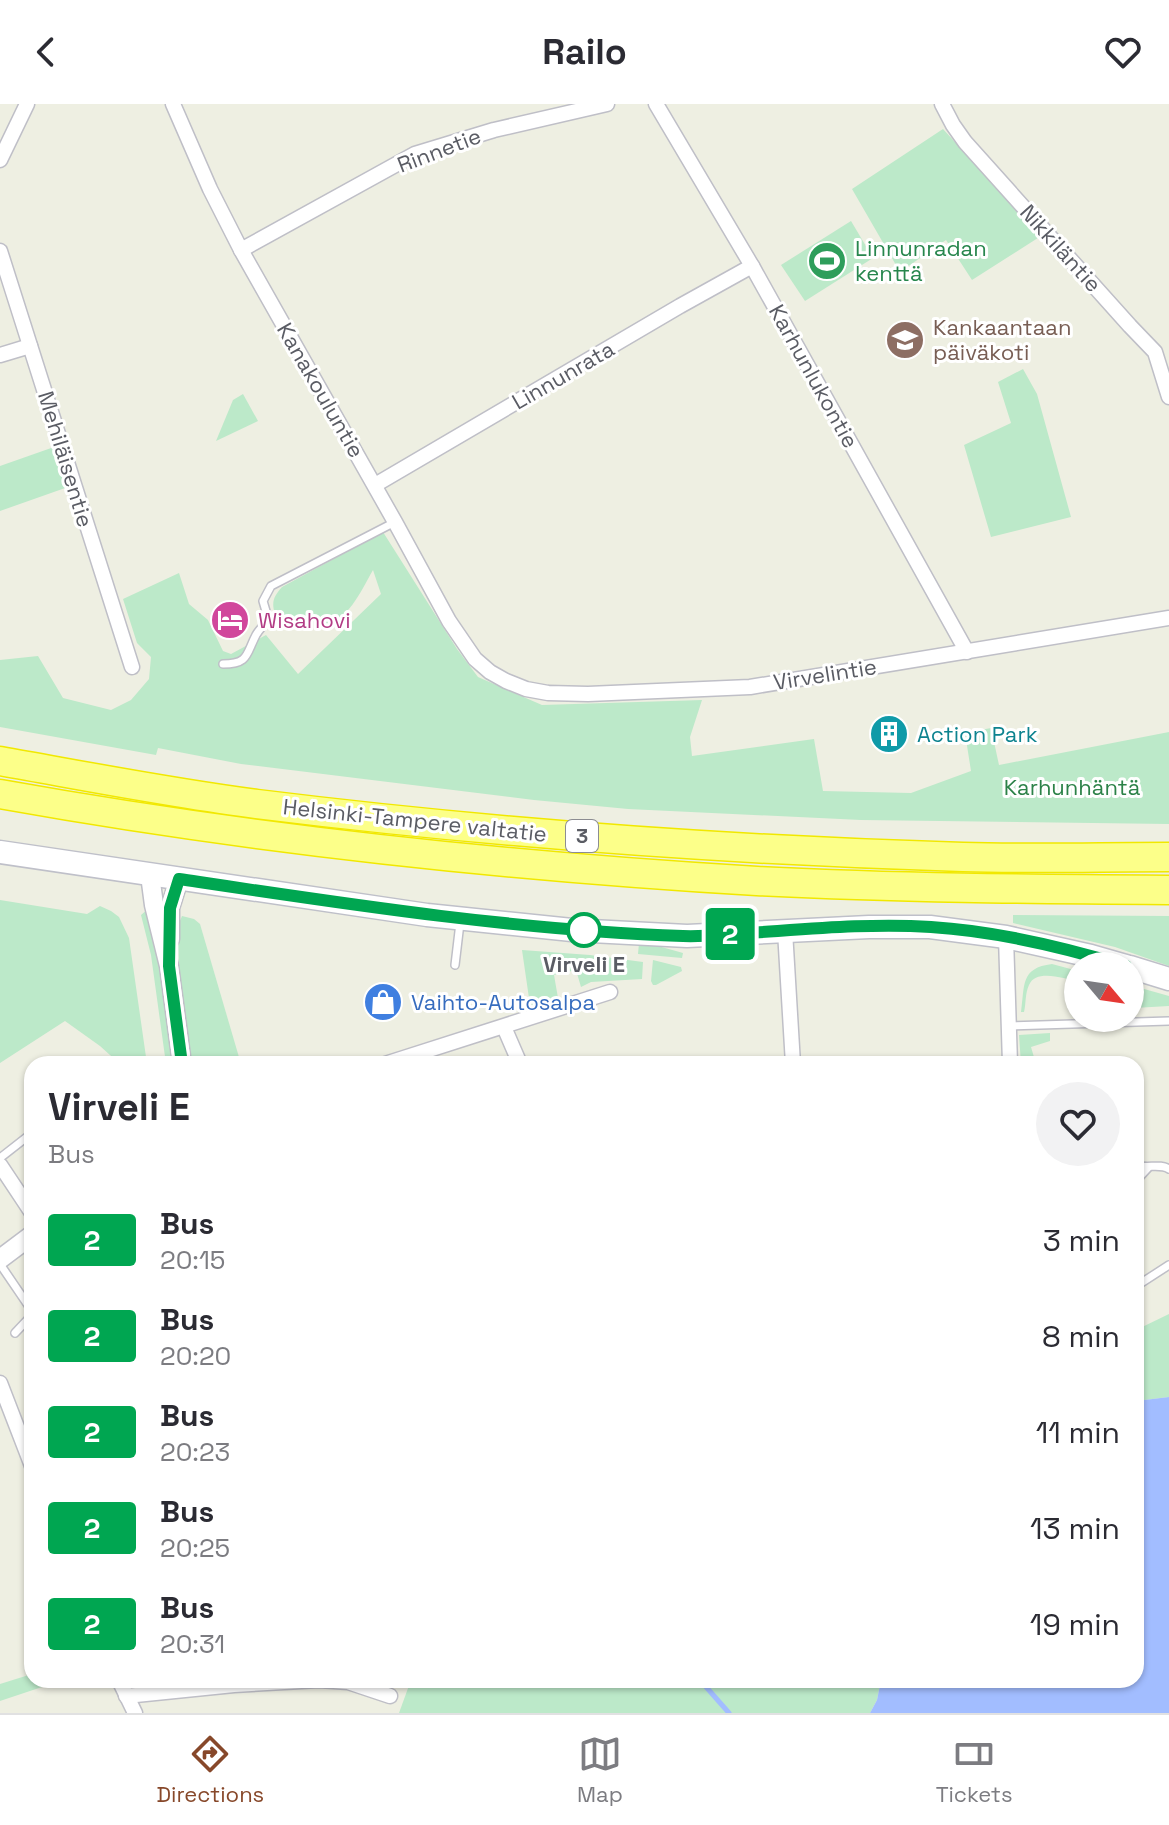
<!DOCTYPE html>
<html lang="en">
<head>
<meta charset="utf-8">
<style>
	body { margin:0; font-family:"Space Grotesk",sans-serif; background:#f2f2f3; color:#2b2b33; height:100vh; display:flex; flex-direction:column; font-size:30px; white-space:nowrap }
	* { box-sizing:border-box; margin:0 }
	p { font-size:26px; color:#7c7c81 }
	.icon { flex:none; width:44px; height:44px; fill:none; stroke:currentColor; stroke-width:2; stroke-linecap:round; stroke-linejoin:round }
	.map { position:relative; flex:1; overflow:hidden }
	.side { position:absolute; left:24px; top:952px; width:1120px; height:632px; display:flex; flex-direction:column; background:#fff; border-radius:24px; box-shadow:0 2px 6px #0004 }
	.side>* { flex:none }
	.badge { padding:0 16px; border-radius:6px; font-size:28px; line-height:52px }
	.needle { width:52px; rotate:119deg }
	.tools { position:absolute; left:1064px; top:848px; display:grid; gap:16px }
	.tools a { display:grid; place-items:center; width:80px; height:80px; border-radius:50%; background:#fff; box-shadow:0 2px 6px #0004; font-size:40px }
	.map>.badge { position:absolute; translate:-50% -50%; box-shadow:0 0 0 4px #fff }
	.round { display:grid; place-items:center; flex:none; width:84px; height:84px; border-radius:42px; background:#f2f2f3 }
	.head { display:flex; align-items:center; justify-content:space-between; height:136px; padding:0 24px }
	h1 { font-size:38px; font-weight:600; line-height:60px }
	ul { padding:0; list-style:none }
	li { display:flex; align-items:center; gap:24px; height:96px; padding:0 24px }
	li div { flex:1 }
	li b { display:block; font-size:30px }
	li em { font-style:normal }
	li .badge { min-width:88px; font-weight:700; text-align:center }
	header { display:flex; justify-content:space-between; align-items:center; height:104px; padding:0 24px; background:#fff; font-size:36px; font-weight:600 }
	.menu { display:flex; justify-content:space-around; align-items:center; height:112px; border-top:2px solid #e1e1e2; background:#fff; font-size:22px; color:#7c7c81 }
	.menu a { display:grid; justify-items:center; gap:4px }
	.menu .on { color:#87482a }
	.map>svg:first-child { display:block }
</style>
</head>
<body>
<header><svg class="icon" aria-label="back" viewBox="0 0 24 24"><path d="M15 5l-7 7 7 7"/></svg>Railo<svg class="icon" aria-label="heart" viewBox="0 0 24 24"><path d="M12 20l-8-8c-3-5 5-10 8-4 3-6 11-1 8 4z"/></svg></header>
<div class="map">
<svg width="1169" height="1609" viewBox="0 0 1169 1609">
	<rect width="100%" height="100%" fill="#eeefe2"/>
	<!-- green -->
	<g fill="#bce9c9">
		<path d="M943,25L1041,132L972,176L946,136L900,168L852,85Z"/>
		<path d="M851,117L873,154L805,197L781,161Z"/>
		<path d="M1023,265L1037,290L1071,413L991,433L964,341L1011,319L998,278Z"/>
		<path d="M243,290L258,317L216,337L233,296Z"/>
		<path d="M54,343L68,383L0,407V362Z"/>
		<path d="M383,428L457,545L478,573L542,601L702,596L690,633L692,652L814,635L823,687L911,689L971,667L965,629L991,624L999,661L1169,628V720L861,716L628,705L534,696L241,660L158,644L156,651L0,623V556L38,552L63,594L111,606L131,596L149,575L151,553L137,539L123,495L179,469L189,500L208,516L223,547L231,550L266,531L298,570L381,490L373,466C360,489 348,517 321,523L305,512L290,514L275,510C271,498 274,492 282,483Z"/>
		<path d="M0,796L87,810L100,802L111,807L119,813L129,834L147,960H120L100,942L65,917L0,959Z"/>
		<path d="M148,805L157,825L176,960H166L151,851L141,811Z"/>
		<path d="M1013,811L1169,812V862L1115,843L1013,819Z"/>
		<path d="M182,812L194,815L200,820L241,960H189L182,909L177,824Z"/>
		<path d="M639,839L658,842L683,849L682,854L638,850Z"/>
		<path d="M522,846L590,851L643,858L642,875L591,878L581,883L576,866L554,871L558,894L548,898L530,901Z"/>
		<path d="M653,856L681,863L682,867L656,881H653L651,877Z"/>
		<path d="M1052,860L1078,867V877C1065,875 1036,864 1029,881C1025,889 1026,900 1024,908H1021C1025,881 1020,864 1052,860Z"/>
		<path d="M1130,881L1169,892V902L1134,904L1130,894Z"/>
		<path d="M1050,929V937L1031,943L1036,960H1021L1019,931Z"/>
		<path d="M1169,1210V1293L1136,1297V1226Z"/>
		<path d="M32,1570V1576H63L0,1597V1580Z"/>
		<path d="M411,1576H881L877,1596L870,1609H399Z"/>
	</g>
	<!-- water -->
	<path fill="#a2bdff" d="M1169,1293V1609H870L877,1596L881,1576H1136V1297Z"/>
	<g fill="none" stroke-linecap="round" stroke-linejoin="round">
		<!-- stream -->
		<path stroke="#a2bdff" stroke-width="5" d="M700,1576L729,1609"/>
		<!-- service casing -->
		<g stroke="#bfbfc7" stroke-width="10">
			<g id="service">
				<path d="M223,560C249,560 246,550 256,531C260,524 265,521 268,514L263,497L271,482L395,418"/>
				<path d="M455,861L460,819"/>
				<path d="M1008,922L1169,917"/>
				<path d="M0,1054L32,1029"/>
				<path d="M1136,1061C1147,1065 1160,1059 1169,1065"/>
				<path d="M1136,1077L1148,1064"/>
				<path d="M0,1160L32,1207"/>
				<path d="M1136,1184L1138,1181L1169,1161"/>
				<path d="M15,1229L32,1211"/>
			</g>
		</g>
		<!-- minor casing -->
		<g stroke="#bfbfc7" stroke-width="17">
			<g id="minor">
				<path d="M173,0L210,85L241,146L395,418L449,517L475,555L490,568L506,577L526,585L548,589L588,590L750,583L1169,514"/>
				<path d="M656,0L752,162L967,548"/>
				<path d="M942,0L953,21L965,38L1130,222L1155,248L1169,293"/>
				<path d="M0,56L27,0"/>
				<path d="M241,146L415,50L494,26L607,0"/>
				<path d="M0,147L132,563"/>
				<path d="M0,251L30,242"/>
				<path d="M375,381L680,202L752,162"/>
				<path d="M785,827L793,960"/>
				<path d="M1006,833L1010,960"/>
				<path d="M504,923L520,960"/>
				<path d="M385,960L610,888"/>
				<path d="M0,1061L32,1109"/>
				<path d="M0,1279L32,1362"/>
				<path d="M119,1576L135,1609"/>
				<path d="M126,1592L234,1581L319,1576L348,1578L390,1592"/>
			</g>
		</g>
		<!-- tertiary casing -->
		<g stroke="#bfbfc7" stroke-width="21">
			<g id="tertiary">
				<path d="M150,771L154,801L169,862L182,960"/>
				<path d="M170,835V804L179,775"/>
				<path d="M0,1155L32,1131"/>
			</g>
		</g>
		<!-- secondary casing -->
		<g stroke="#bfc0c9" stroke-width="25">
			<g id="secondary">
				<path d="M0,748L427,811L572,826L687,832L869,823H930L1006,833L1091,852L1126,862"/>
				<path d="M1130,863L1169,875"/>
			</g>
		</g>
		<!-- motorway casing -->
		<g stroke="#f1e800" stroke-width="31">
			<g id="motorway">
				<path d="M0,657C85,672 171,689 257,700C491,729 727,746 963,753C1032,755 1100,753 1169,753"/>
				<path d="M0,690C251,735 503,762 757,777C894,784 1032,785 1169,786"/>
			</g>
		</g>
		<!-- service -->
		<use href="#service" stroke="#fff" stroke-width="7"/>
		<!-- minor -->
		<use href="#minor" stroke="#fff" stroke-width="14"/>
		<!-- tertiary -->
		<use href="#tertiary" stroke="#fff" stroke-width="18"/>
		<!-- secondary -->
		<use href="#secondary" stroke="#fff" stroke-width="22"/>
		<!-- motorway -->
		<use href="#motorway" stroke="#fcff89" stroke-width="28"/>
	</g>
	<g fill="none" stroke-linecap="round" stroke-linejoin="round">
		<!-- line casing -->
		<g stroke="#fff" stroke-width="18">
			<path id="line" d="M182,960L169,862L170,804L179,775C346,800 514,826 683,832C705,833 727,830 749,829C809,825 871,819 931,823C996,827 1063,843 1126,862"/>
		</g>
		<!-- line -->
		<use href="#line" stroke="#00a651" stroke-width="12"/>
	</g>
	<!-- icons -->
	<defs>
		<g id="stadium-disc" transform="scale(2)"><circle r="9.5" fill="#2e9e5b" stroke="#fff"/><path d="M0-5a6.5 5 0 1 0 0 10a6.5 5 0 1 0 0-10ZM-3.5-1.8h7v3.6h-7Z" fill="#fff"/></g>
		<g id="school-disc" transform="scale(2)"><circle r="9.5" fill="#8d6e63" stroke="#fff"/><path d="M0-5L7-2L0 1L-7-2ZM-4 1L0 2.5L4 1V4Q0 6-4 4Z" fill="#fff"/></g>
		<g id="hotel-disc" transform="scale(2)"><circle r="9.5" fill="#d1479c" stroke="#fff"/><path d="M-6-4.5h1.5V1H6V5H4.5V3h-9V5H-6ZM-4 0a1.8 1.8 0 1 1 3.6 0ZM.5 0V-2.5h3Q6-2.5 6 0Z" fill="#fff"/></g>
		<g id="building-disc" transform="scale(2)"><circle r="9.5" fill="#0f9aa8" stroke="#fff"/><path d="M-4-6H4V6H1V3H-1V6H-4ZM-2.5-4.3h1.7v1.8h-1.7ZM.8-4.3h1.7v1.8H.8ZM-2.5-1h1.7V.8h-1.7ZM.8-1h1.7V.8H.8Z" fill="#fff"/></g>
		<g id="shop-disc" transform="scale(2)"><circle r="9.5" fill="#3f7fe0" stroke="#fff"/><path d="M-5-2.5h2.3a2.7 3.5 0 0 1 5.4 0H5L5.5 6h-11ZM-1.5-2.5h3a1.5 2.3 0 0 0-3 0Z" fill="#fff"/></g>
	</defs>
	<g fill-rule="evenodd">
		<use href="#stadium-disc" x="827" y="157"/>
		<use href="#school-disc" x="905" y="236"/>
		<use href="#hotel-disc" x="230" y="516"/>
		<use href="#building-disc" x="889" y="630"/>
		<use href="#shop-disc" x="383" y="898"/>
	</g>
	<!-- markers -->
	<circle fill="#fff" stroke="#00a651" stroke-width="4" cx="584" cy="826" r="16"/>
	<g text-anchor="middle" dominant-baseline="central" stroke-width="6" stroke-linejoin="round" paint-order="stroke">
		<!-- shield labels -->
		<rect fill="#fff" stroke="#8c8d92" stroke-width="2" x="566" y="716" width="32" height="32" rx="6"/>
		<g font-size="20" font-weight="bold" fill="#5a5c64">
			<text x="582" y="732">3</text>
		</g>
		<!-- street labels -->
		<g font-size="22" fill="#5a5c64" stroke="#fff">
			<text transform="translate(439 46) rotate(-21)">Rinnetie</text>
			<text transform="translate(1061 144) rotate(48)">Nikkiläntie</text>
			<text transform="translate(563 271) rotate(-30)">Linnunrata</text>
			<text transform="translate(814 272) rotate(61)">Karhunlukontie</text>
			<text transform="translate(321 286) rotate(60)">Kanakouluntie</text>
			<text transform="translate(66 355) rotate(73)">Mehiläisentie</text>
			<text transform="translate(825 570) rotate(-9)">Virvelintie</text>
			<text transform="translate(415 716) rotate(6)">Helsinki-Tampere valtatie</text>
		</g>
		<!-- leisure labels -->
		<g font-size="22" fill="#27864d" stroke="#fff" text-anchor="start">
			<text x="855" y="144">Linnunradan<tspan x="855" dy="25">kenttä</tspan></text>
		</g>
		<!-- education labels -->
		<g font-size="22" fill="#785e54" stroke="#fff" text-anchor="start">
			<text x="933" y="223">Kankaantaan<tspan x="933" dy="25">päiväkoti</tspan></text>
		</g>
		<!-- hotel labels -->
		<g font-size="22" fill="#b23c85" stroke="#fff" text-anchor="start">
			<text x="258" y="516">Wisahovi</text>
		</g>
		<!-- culture labels -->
		<g font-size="22" fill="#0d838f" stroke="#fff" text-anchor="start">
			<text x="917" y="630">Action Park</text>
		</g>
		<!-- park labels -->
		<g font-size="22" fill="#2c8248" stroke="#fff">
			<text x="1072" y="683">Karhunhäntä</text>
		</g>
		<!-- stop labels -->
		<g font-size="22" font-weight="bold" fill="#5a5c64" stroke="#fff">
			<text x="584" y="860">Virveli E</text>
		</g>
		<!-- shop labels -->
		<g font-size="22" fill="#366cbe" stroke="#fff" text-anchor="start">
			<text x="411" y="898">Vaihto-Autosalpa</text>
		</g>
	</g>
</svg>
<div class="tools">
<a><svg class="needle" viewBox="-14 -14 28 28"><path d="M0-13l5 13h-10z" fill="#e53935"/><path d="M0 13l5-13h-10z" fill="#7c7c81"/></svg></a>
</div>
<b class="badge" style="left:730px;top:830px;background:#00a651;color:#fff">2</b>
<section class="side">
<div class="head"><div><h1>Virveli E</h1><p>Bus</p></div><a class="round"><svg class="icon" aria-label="heart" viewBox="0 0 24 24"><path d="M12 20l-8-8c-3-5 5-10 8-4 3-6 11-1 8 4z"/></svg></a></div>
<ul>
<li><span class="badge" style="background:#00a651;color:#fff">2</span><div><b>Bus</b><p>20:15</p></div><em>3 min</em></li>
<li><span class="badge" style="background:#00a651;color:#fff">2</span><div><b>Bus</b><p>20:20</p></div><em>8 min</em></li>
<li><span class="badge" style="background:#00a651;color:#fff">2</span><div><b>Bus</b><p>20:23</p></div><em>11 min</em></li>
<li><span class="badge" style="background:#00a651;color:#fff">2</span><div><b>Bus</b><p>20:25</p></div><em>13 min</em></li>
<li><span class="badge" style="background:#00a651;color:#fff">2</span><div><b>Bus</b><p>20:31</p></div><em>19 min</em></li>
</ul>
</section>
</div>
<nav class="menu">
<a class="on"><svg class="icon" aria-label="directions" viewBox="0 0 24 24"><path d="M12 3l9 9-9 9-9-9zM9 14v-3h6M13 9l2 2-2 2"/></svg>Directions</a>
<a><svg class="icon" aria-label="map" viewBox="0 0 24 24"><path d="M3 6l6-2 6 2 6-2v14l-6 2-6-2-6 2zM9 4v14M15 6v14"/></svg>Map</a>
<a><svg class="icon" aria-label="tickets" viewBox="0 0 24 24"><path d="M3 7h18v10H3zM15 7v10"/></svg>Tickets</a>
</nav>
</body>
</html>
